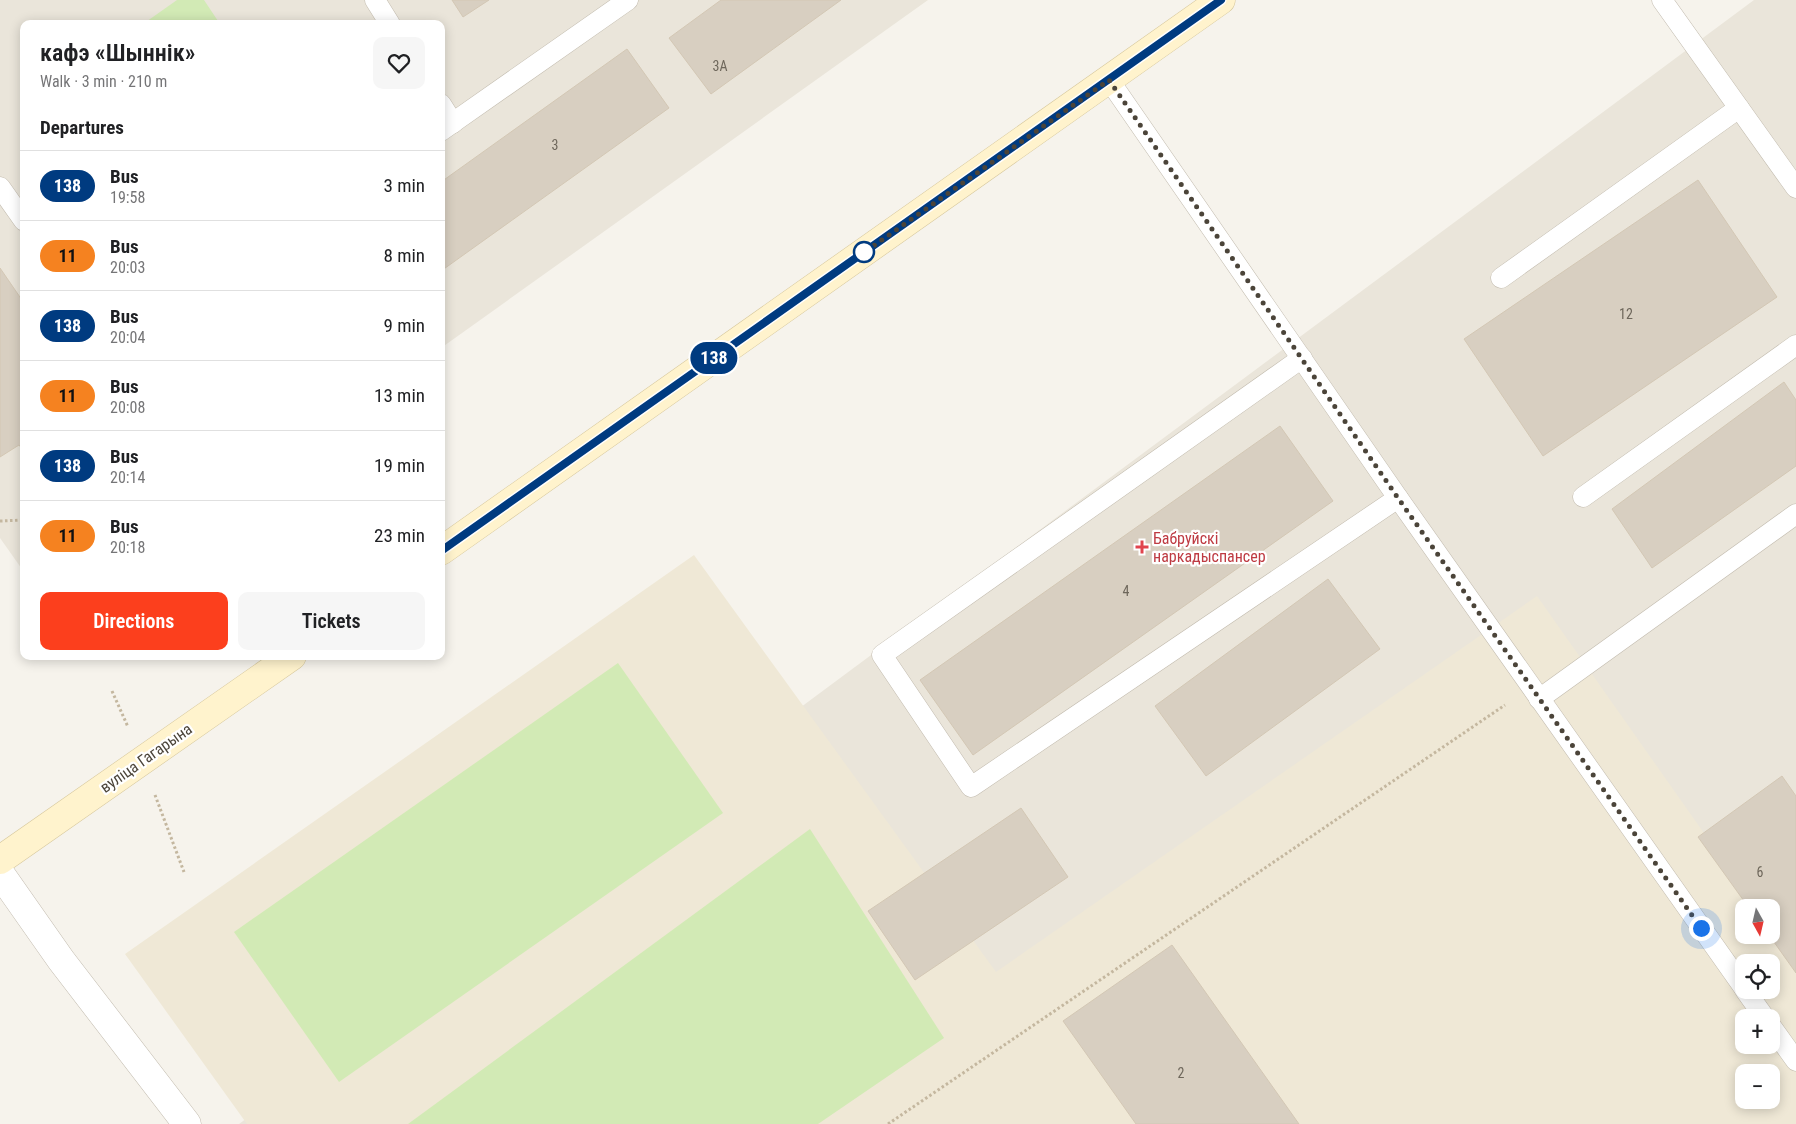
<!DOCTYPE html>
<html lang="en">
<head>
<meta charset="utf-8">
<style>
	body { margin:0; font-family:"Roboto Condensed",sans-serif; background:#f6f6f6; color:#202124; height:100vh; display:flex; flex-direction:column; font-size:19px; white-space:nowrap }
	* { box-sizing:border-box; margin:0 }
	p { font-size:16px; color:#757577 }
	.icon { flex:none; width:28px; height:28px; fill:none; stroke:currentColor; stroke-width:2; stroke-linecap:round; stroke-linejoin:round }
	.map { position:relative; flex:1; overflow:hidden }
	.sheet { position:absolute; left:20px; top:20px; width:425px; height:640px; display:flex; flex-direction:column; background:#fff; border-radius:10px; box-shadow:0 2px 12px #0003 }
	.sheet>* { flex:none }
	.badge { padding:0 10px; border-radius:16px; font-size:18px; line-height:32px }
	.needle { width:32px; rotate:172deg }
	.controls { position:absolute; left:1735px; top:899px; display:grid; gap:10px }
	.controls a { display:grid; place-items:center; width:45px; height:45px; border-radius:10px; background:#fff; box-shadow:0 2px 12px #0003; font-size:25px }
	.you { position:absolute; width:25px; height:25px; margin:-12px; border:4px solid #fff; border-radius:50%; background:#1a73e8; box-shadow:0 0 0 8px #1a73e833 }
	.map>.badge { position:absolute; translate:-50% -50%; box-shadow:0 0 0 2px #fff }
	h2 { padding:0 20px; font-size:19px; line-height:45px }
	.round { display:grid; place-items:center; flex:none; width:52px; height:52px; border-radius:10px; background:#f6f6f6 }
	.headline { display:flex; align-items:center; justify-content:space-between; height:85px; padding:0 20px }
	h1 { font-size:24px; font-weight:600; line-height:38px }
	.action { display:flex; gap:10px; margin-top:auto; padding:10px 20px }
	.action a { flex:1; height:58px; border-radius:10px; background:#fc3f1d; color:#fff; font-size:20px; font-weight:600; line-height:58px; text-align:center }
	.action a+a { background:#f6f6f6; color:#202124 }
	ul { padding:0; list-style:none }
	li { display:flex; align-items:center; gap:15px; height:70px; padding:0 20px; border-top:1px solid #e0e0e0 }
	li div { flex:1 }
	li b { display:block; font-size:19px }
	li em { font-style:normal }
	li .badge { min-width:55px; font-weight:700; text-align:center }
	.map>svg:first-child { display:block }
</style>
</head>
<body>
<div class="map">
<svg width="1796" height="1124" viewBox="0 0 1796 1124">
	<rect width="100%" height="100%" fill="#f6f3ec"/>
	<!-- residential -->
	<g fill="#eae5da" fill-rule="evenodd">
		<path d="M0,0H928L441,348V24H24V572L0,538Z"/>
		<path d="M1754,0H1796V1124H239ZM1744,908H1771V935H1744ZM1744,962H1771V990H1744ZM1744,1018H1771V1045H1744ZM1744,1072H1771V1100H1744Z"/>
	</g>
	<!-- education -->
	<path fill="#efe8d6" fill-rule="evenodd" d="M694,555L996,972L1537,596L1756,907L1744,908V935H1771L1796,964V1124H247L125,954ZM1744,962H1771V990H1744ZM1744,1018H1771V1045H1744ZM1744,1072H1771V1100H1744Z"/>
	<!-- green -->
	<g fill="#d2eab5">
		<path d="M177,0H204L220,24H143Z"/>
		<path d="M618,663L723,813L339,1082L234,932Z"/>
		<path d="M810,829L944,1038L818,1124H408Z"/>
	</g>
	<!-- building -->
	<g fill="#d8cfc1" stroke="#d3c7b4">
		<path d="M452,0H489L463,17Z"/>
		<path d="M721,0H841L711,94L669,38Z"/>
		<path d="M627,49L669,108L441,271V182Z"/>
		<path d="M1698,180L1777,297L1543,456L1464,339Z"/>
		<path d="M0,268L24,303V451L19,445L0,457Z"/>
		<path d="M1784,382L1796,400V466L1652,568L1612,509Z"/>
		<path d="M1280,426L1333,501L973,755L920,680Z"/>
		<path d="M1328,579L1380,649L1206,776L1155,706Z"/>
		<path d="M1782,776L1796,796V973L1769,935H1771V908H1749L1698,837Z"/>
		<path d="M1021,808L1068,877L915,980L868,911Z"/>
		<path d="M1172,945L1299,1124H1136L1063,1021Z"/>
	</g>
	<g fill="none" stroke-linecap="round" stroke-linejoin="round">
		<!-- lane casing -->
		<g stroke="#c2bbae" stroke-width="21">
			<g id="lane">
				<path d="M375,0L390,24"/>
				<path d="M1662,0L1796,188"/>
				<path d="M1109,80L1398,498L1744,988"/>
				<path d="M441,104L453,123"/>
				<path d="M441,131L628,0"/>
				<path d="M0,187L24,221"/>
				<path d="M1501,278L1739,108"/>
				<path d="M1302,358L882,655L971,787L1398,498"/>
				<path d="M1583,497L1796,345"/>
				<path d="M1539,699L1796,514"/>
				<path d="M1745,990L1765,1018"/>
				<path d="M1771,1026L1796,1061"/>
			</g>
		</g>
		<!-- street casing -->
		<g stroke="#c2bbae" stroke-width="29">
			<path id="street" d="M0,873L61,960L187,1124"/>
		</g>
		<!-- secondary casing -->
		<g stroke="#d6c79b" stroke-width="29">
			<g id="secondary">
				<path d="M441,551L1221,0"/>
				<path d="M0,860L292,656"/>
			</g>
		</g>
		<!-- path -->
		<g stroke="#c4b79f" stroke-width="3" stroke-dasharray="2.5 2.5" stroke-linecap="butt">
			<path d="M0,521L24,520"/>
			<path d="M112,691L128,727"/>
			<path d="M155,795L184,872"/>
			<path d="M888,1124L1505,705"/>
		</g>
		<!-- lane -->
		<use href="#lane" stroke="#fff" stroke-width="20"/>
		<!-- street -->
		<use href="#street" stroke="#fff" stroke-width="28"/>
		<!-- secondary -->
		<use href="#secondary" stroke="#fff3cd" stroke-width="28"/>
	</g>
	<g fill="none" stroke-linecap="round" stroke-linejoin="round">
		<!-- line casing -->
		<g stroke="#fff" stroke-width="11">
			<path id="line" d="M441,551L1221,0"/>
		</g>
		<!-- line -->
		<use href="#line" stroke="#003b80" stroke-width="8"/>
		<!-- walk -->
		<path stroke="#4b4439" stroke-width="5" stroke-dasharray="0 9" d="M864,252L862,254L1109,80L1398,498L1701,928"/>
	</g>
	<!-- markers -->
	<circle fill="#fff" stroke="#003b80" stroke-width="2.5" cx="864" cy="252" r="10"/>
	<path fill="#e0444e" stroke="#fff" stroke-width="2" d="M1139.5 539.5h5v5h5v5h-5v5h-5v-5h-5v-5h5z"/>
	<g text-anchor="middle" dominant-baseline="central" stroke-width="4.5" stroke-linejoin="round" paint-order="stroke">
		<!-- number labels -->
		<g font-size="14" fill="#6e675b">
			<text x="720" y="66">3А</text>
			<text x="555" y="145">3</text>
			<text x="1626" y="314">12</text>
			<text x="1126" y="591">4</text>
			<text x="1760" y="872">6</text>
			<text x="1181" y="1073">2</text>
		</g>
		<!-- health labels -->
		<g font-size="16" fill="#be3a42" stroke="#fff" text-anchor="start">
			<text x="1153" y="538">Бабруйскі<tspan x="1153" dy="18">наркадыспансер</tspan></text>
		</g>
		<!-- street labels -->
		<g font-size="16" fill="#4b4439" stroke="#fff">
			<text transform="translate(146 758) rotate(-35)">вуліца Гагарына</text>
		</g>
	</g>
</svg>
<div class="controls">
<a><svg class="needle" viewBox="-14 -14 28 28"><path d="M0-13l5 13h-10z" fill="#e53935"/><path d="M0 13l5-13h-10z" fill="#757577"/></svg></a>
<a><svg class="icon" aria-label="locate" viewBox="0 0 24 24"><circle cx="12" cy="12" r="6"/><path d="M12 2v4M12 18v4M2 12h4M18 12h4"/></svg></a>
<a>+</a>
<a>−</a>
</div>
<div class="you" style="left:1701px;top:928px"></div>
<b class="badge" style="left:714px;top:358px;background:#003b80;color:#fff">138</b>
<section class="sheet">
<div class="headline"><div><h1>кафэ «Шыннік»</h1><p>Walk · 3 min · 210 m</p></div><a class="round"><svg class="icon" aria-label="heart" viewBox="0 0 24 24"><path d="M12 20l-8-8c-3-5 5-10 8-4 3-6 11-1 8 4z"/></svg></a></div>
<h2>Departures</h2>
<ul>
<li><span class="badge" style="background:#003b80;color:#fff">138</span><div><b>Bus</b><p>19:58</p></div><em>3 min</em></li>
<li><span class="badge" style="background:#f58220;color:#111">11</span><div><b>Bus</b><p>20:03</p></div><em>8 min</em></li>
<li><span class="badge" style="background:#003b80;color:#fff">138</span><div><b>Bus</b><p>20:04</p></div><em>9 min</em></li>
<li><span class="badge" style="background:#f58220;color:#111">11</span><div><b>Bus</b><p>20:08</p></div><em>13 min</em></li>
<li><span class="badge" style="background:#003b80;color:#fff">138</span><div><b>Bus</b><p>20:14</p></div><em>19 min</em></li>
<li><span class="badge" style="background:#f58220;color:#111">11</span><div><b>Bus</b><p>20:18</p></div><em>23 min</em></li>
</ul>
<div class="action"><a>Directions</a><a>Tickets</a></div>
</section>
</div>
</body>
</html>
